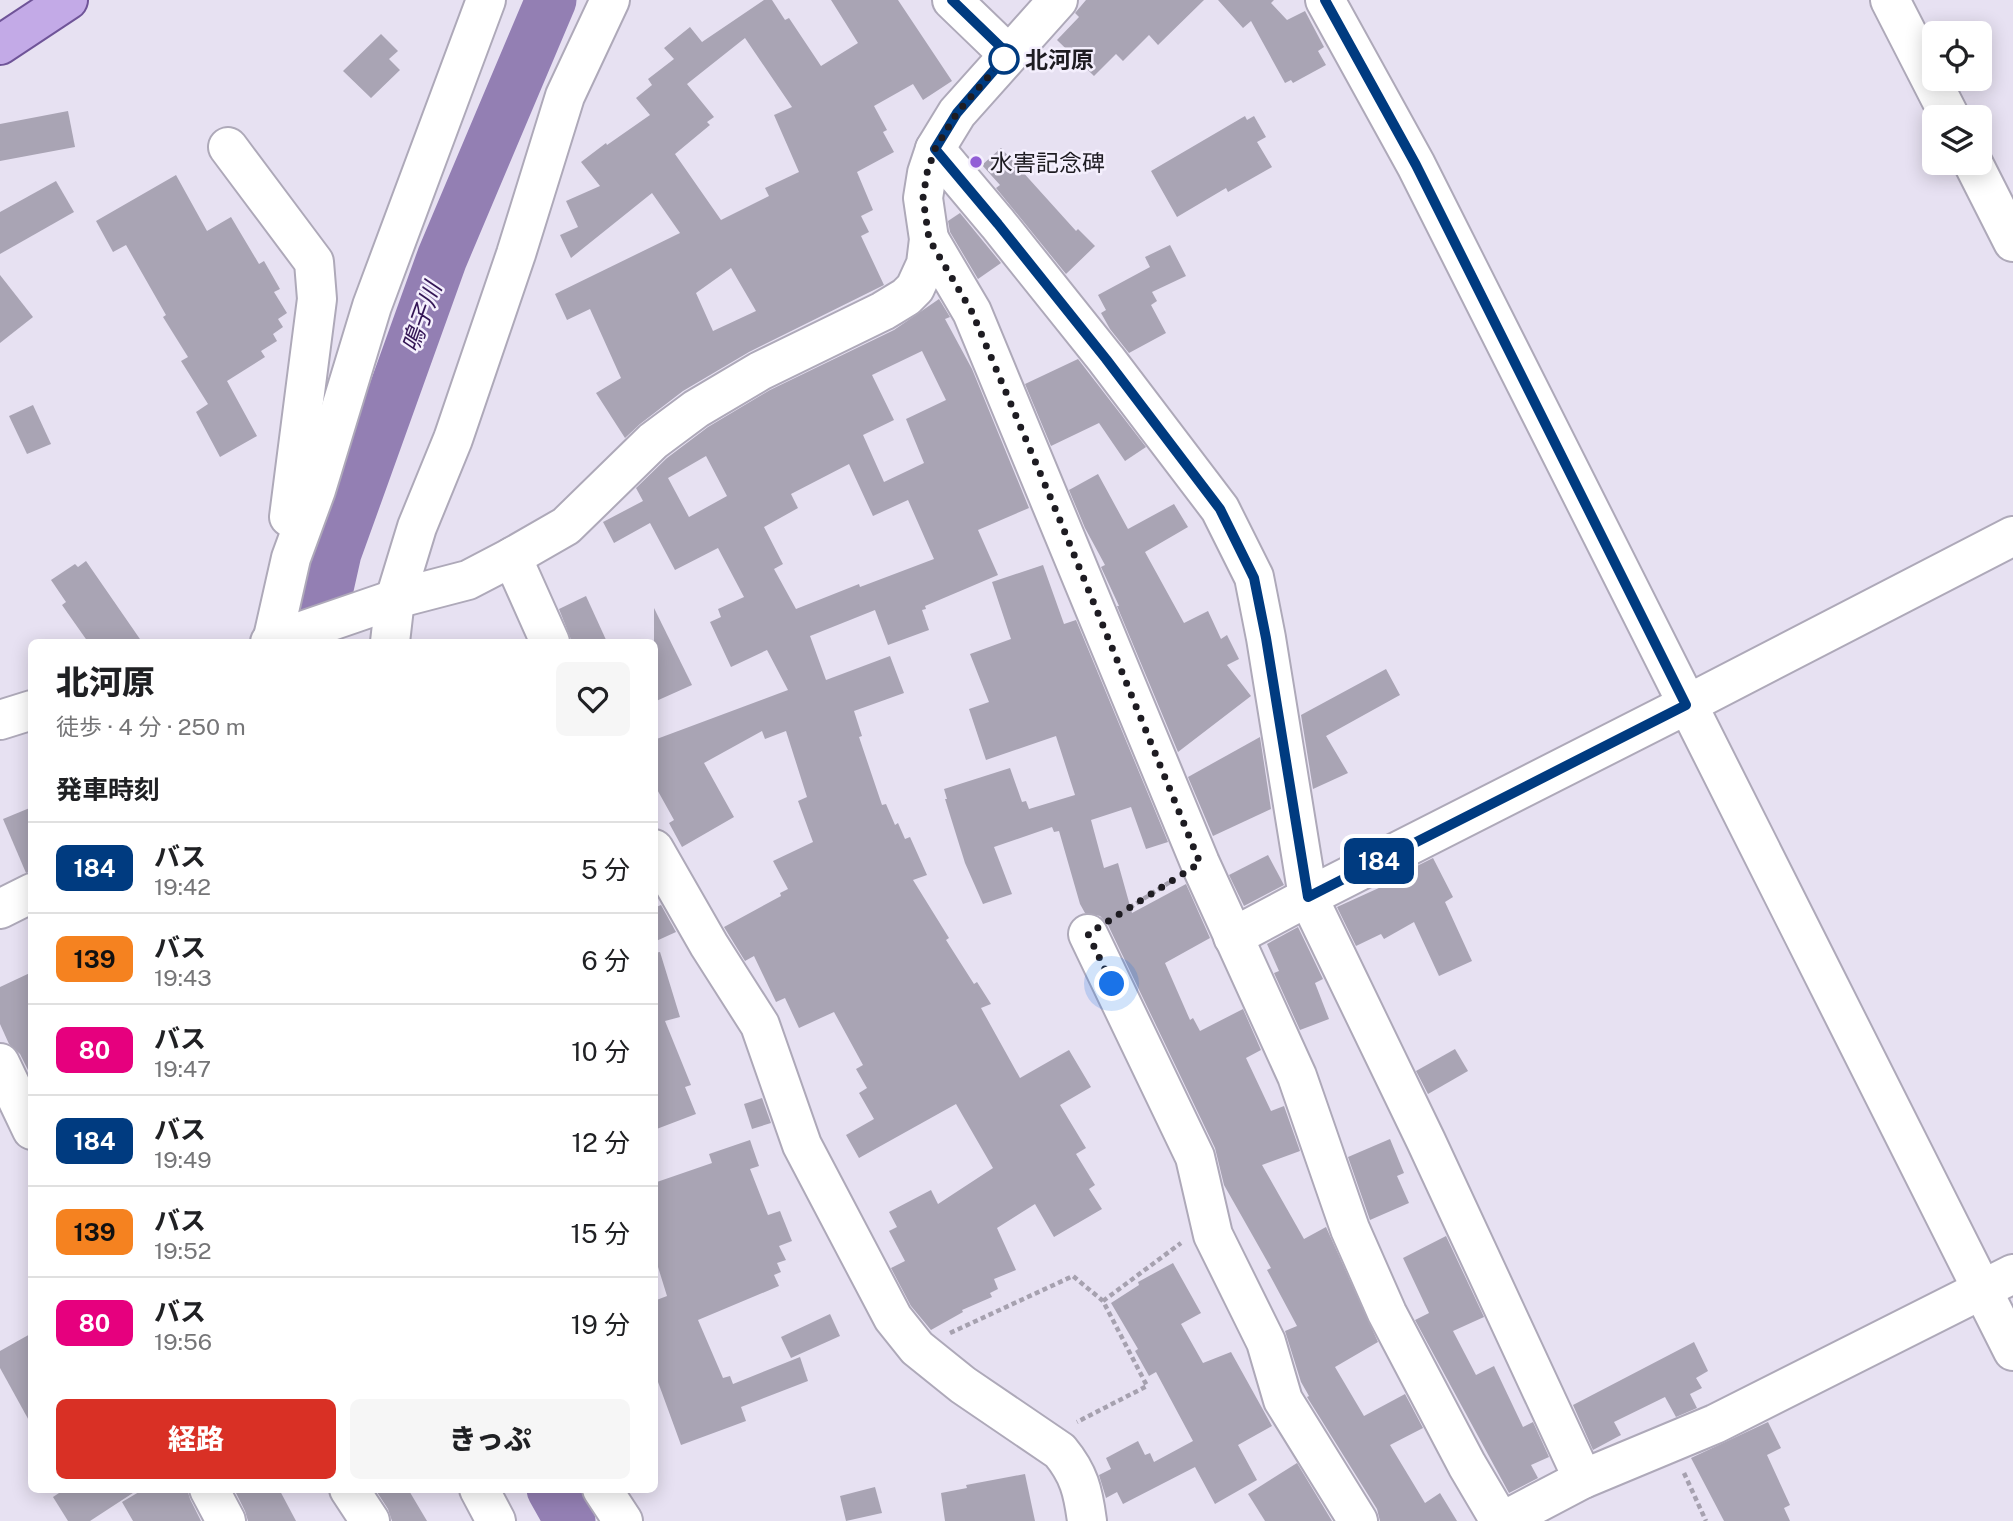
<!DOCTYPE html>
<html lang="ja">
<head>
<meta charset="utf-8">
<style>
	body { margin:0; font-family:"Public Sans","Noto Sans JP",sans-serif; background:#f6f6f6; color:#202124; height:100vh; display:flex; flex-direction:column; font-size:26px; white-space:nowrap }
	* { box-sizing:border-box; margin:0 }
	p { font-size:23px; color:#757577 }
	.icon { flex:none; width:38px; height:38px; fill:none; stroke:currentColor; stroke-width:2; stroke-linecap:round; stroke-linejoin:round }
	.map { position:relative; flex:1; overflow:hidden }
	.sheet { position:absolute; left:28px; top:639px; width:630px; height:854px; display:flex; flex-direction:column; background:#fff; border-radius:10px; box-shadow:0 4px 18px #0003 }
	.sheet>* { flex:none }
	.badge { padding:0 14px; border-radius:10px; font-size:24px; line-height:46px }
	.fabs { position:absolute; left:1922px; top:21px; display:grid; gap:14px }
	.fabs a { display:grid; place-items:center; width:70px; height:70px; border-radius:10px; background:#fff; box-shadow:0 4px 18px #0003; font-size:35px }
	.you { position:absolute; width:35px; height:35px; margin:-18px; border:5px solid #fff; border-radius:50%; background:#1a73e8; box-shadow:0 0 0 10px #1a73e833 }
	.map>.badge { position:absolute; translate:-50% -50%; box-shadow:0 0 0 4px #fff }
	h2 { padding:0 28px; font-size:26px; line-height:63px }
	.round { display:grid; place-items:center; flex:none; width:74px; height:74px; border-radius:10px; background:#f6f6f6 }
	.headline { display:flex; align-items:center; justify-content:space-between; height:119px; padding:0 28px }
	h1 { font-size:33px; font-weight:800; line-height:52px }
	.action { display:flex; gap:14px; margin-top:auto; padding:14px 28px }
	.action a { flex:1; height:80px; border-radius:10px; background:#d93025; color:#fff; font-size:28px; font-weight:800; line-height:80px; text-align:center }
	.action a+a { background:#f6f6f6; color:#202124 }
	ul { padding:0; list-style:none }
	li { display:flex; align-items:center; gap:21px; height:91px; padding:0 28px; border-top:2px solid #e0e0e0 }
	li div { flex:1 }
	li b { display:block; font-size:26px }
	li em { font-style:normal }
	li .badge { min-width:77px; font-weight:700; text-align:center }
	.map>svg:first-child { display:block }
</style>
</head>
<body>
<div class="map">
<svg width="2013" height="1521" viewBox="0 0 2013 1521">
	<rect width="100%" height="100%" fill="#e7e1f2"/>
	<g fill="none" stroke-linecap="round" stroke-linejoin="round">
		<!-- river -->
		<g stroke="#937fb3" stroke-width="51">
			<path d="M316,642L336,553L442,258L551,0"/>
			<path d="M552,1489L570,1521"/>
		</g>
	</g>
	<!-- building -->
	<g fill="#a9a4b4" fill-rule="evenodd">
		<path d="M764,0H772L785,20L789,18L821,66L858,43L831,0H898L952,81L923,100L913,84L874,106L887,130L883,132L894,152L857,172L873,210L861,216L869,232L861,236L884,285L749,352L683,391L640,424L625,438L596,393L621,378L590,309L567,320L555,294L680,233L652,193L571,258L560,235L578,227L566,201L600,186L581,162L606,143L607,145L650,115L636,98L652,85L648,79L674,59L664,48L690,27L702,42ZM745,38L792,107L774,115L799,172L765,188L769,196L721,220L675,154L710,125L707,122L714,117L687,84ZM731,268L756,311L713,331L696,293Z"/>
		<path d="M1086,0H1204L1158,45L1149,35L1123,61L1116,54L1094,76L1057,40L1079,17L1075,13Z"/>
		<path d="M1218,0H1274L1271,3L1287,20L1305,11L1324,47L1318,51L1326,65L1293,83L1291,80L1285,83L1251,21L1243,28Z"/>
		<path d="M381,34L398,51L389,59L400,70L371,98L343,71Z"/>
		<path d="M68,111L75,147L0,161V124Z"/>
		<path d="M1245,116L1247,120L1254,116L1266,137L1257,142L1272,167L1228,192L1226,188L1177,217L1151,171Z"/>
		<path d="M1001,148L1076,231L1078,229L1095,246L1066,274L996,188L1000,185L982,165Z"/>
		<path d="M176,175L207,231L231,217L259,264L264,261L280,289L274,292L287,313L278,319L283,327L273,334L277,341L261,351L265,357L227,381L257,436L220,457L196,412L208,404L181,361L188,357L163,317L166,315L126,245L113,252L96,221Z"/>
		<path d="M56,181L74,212L0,254V212Z"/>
		<path d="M960,213L1001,263L978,279L950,232L948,221Z"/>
		<path d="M1170,245L1186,276L1152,292L1157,301L1151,305L1166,333L1129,353L1110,329L1101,313L1106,310L1098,295L1150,267L1145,257Z"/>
		<path d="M0,275L33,317L0,343Z"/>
		<path d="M939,299L950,317L945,319L972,369L1029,508L978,530L998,575L925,606L926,609L922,610L929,630L888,645L875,610L810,636L826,680L890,656L904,693L854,711L862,736L859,737L882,805L886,804L895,825L898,823L905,839L910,837L927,875L913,880L949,938L946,940L974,984L977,982L991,1004L981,1008L1020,1078L1069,1050L1091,1087L1060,1105L1086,1148L1076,1154L1095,1185L1089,1189L1102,1209L1054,1237L1035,1204L997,1228L1016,1270L994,1279L998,1289L990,1293L992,1297L962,1310L963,1312L931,1330L911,1306L891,1268L905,1261L889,1231L897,1227L889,1212L931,1190L938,1204L993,1168L956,1104L859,1158L846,1135L874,1119L859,1093L867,1088L856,1069L863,1065L834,1012L799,1028L785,998L776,1002L754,956L745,961L724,927L781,896L780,893L788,889L773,861L813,842L798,801L807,797L786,731L765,739L762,731L704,763L734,817L682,847L669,823L674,820L654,784V740L788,690L767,650L731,667L710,622L721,617L718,609L744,597L718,548L675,570L650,523L614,543L603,522L643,501L636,488L667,458L708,427L770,390L894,330ZM922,351L946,400L906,419L924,463L884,482L863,435L894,420L872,375ZM706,456L727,496L689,517L668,478ZM849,464L873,516L908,500L934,559L860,587L859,584L796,609L774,569L783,564L764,527L798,508L791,494Z"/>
		<path d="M1078,359L1146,447L1125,461L1099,423L1051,446L1025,384Z"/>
		<path d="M33,405L51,444L27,454L9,416Z"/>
		<path d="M1098,474L1128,529L1174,504L1188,527L1145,552L1184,623L1208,611L1221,639L1227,635L1239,659L1227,665L1251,696L1178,752L1117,606H1119L1101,567L1105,565L1085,528L1069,490Z"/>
		<path d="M86,561L142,642H88L62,605L66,602L51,580L75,564L78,567Z"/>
		<path d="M1043,565L1064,624L1076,620L1168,842L1146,849L1131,807L1091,820L1104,868L1118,863L1132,913L1186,884L1210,938L1165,963L1190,1020L1193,1018L1200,1031L1243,1009L1261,1050L1246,1058L1271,1111L1284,1106L1300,1151L1262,1165L1304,1239L1326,1227L1378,1342L1335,1367L1364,1416L1405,1394L1423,1428L1390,1445L1425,1503L1440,1493L1457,1521H1380L1377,1509L1307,1397L1309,1396L1301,1382L1285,1331L1297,1326L1267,1270L1271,1268L1224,1185L1215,1148L1108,925L1100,916L1085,913L1080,904L1059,831L1054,832L1052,827L994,847L1012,894L983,904L965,863L945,799H947L944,789L1010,768L1022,802L1026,801L1029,809L1075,795L1056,736L986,760L969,709L989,702L970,654L1011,639L992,582Z"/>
		<path d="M586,596L607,642H572L559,609Z"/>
		<path d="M654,608L692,685L654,702Z"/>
		<path d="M1386,669L1400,695L1326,736L1348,773L1313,789L1301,715Z"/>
		<path d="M1260,737L1271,809L1213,836L1188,777Z"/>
		<path d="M32,807V871L26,873L3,819Z"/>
		<path d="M1268,855L1284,885L1244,906L1229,875Z"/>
		<path d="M1433,858L1453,897L1445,902L1472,961L1439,976L1414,922L1384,939L1381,934L1356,946L1337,907L1392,882L1391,879Z"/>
		<path d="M661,905L676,932L654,942V908Z"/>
		<path d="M1298,927L1323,979L1315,983L1329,1019L1300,1030L1274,973L1279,971L1267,944Z"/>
		<path d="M660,952L680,1017L665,1021L691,1085L685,1087L696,1114L654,1130V953Z"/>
		<path d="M32,972V1078L20,1054L9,1044L0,1024V987Z"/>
		<path d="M1455,1049L1468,1071L1428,1094L1416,1071Z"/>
		<path d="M762,1098L771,1123L752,1129L744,1104Z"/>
		<path d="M1390,1139L1404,1173L1397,1176L1409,1203L1370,1220L1348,1157Z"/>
		<path d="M750,1140L759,1166L750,1169L768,1215L780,1211L792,1241L779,1246L786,1260L777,1263L781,1272L774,1275L779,1286L698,1320L723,1378L730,1376L733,1384L800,1357L808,1381L741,1407L746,1421L681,1445L654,1371V1301L667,1296L654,1254V1183L712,1163L709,1154Z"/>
		<path d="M1446,1236L1484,1317L1453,1331L1476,1375L1494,1366L1523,1427L1533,1422L1549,1457L1531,1465L1538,1478L1509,1493L1415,1320L1429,1313L1403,1258Z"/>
		<path d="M1173,1263L1201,1313L1181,1324L1203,1363L1231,1352L1272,1426L1238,1445L1257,1480L1215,1504L1195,1467L1123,1504L1117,1492L1106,1498L1099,1475L1111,1469L1106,1458L1138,1441L1145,1455L1150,1453L1154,1462L1193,1441L1156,1372L1149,1376L1135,1351L1138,1349L1111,1303L1139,1285L1138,1282Z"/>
		<path d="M830,1314L840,1336L791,1358L781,1337Z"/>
		<path d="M32,1333V1426L0,1368V1351Z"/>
		<path d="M1694,1342L1708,1371L1696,1378L1702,1388L1690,1394L1697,1408L1676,1417L1665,1397L1614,1422L1621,1435L1593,1450L1573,1405Z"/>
		<path d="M1768,1422L1781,1448L1767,1455L1790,1505L1784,1508L1790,1521H1724L1691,1458Z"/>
		<path d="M1297,1463L1332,1521H1265L1248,1494Z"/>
		<path d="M1025,1474L1035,1521H945L941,1493L967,1488L966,1485Z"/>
		<path d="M875,1487L882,1513L846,1521L840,1496Z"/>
		<path d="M65,1489H139L90,1521H68L53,1497Z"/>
		<path d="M144,1489H187L190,1499L201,1521H133L122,1502Z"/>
		<path d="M234,1489H279L296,1521H248L245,1511Z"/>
		<path d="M375,1489H408L427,1521H392L388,1509Z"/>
	</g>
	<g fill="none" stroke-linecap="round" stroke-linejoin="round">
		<!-- minor casing -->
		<g stroke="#aea9b9" stroke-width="42">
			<g id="minor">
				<path d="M952,0L1008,54"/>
				<path d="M1325,0L1416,165L2013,1351"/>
				<path d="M1890,0L1950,117"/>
				<path d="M228,147L314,262L317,299L289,517"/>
				<path d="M935,149L998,224L1106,359L1220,509L1254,577L1266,638L1308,897L1426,1141L1583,1479"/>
				<path d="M1973,163L2013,242"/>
				<path d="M929,239L972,312L1200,863L1297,1076L1350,1229L1387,1313L1467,1465L1500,1521"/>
				<path d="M512,557L550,642"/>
				<path d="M270,642L395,599L468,580L512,557L566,526L653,441L696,409L760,371L883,311L906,297L915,288L926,264L929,239L923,198L927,173L935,149L957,113L1058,0"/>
				<path d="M272,642L291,558L316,490L372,306L486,0"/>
				<path d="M390,642L395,599L417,527L453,439L516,254L565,96L610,0"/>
				<path d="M0,720L32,710"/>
				<path d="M654,849L709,945L760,1025L802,1145L893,1318L917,1348L963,1385L1060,1451C1079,1474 1083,1491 1087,1521"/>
				<path d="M0,909L32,893"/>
				<path d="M1088,934L1195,1157L1213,1235L1266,1342L1283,1400L1358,1521"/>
				<path d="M1233,937L1308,897L1686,705L2013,536"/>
				<path d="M0,1063L32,1130"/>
				<path d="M209,1489L226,1521"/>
				<path d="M349,1489L370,1521"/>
				<path d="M479,1489L496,1521"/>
				<path d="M602,1489L623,1521"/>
				<path d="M1503,1521L1583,1479L1715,1424L2013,1274"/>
			</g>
		</g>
		<!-- major casing -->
		<g stroke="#6f5498" stroke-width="42">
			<path id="major" d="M0,45L68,0"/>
		</g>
		<!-- path -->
		<g stroke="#a6a1af" stroke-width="4.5" stroke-dasharray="5 3.5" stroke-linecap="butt">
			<path d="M1115,917L1173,880"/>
			<path d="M1103,1301L1181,1243"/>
			<path d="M950,1333L1073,1276L1103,1301L1147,1386L1077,1422"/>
			<path d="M1684,1473L1706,1521"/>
		</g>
		<!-- minor -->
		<use href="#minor" stroke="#fff" stroke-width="38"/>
		<!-- major -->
		<use href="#major" stroke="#c3aae7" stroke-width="38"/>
	</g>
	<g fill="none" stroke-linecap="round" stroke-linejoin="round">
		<!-- line casing -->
		<g stroke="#fff" stroke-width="16">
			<path id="line" d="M952,0L1008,54L957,113L935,149L998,224L1106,359L1220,509L1254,578L1266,638L1308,897L1686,705L1416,165L1325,0"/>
		</g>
		<!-- line -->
		<use href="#line" stroke="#003b80" stroke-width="10"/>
		<!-- walk -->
		<path stroke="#1e1c22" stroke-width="7" stroke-dasharray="0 12.6" d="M1004,59L1008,54L957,113L935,149L927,173L923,198L929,239L972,312L1057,513L1200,863L1088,934L1112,984"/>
	</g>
	<!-- markers -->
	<circle fill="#fff" stroke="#003b80" stroke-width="3.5" cx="1004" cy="59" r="14"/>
	<circle fill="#915dd6" stroke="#f4effd" stroke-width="2.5" cx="976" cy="162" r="7"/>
	<g text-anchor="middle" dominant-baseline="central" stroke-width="5" stroke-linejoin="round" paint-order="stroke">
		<!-- stop labels -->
		<g font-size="23" font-weight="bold" fill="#1e1c22" stroke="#f4effd" text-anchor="start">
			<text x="1025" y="59">北河原</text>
		</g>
		<!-- poi labels -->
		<g font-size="23" fill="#1e1c22" stroke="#f4effd" text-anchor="start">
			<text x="990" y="162">水害記念碑</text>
		</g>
		<!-- water labels -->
		<g font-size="24" font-style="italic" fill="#331555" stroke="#f4effd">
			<text transform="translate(421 317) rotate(-70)">鳴子川</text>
		</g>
	</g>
</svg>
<div class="fabs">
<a><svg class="icon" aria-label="locate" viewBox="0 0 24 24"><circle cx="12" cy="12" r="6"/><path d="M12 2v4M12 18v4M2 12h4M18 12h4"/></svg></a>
<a><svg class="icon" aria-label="layers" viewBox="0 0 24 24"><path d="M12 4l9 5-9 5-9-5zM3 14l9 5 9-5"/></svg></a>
</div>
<div class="you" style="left:1112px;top:984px"></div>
<b class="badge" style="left:1379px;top:861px;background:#003b80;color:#fff">184</b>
<section class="sheet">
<div class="headline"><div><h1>北河原</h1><p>徒歩 · 4 分 · 250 m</p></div><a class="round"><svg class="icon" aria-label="heart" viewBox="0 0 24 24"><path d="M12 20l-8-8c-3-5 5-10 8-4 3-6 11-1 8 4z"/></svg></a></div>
<h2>発車時刻</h2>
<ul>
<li><span class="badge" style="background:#003b80;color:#fff">184</span><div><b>バス</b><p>19:42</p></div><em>5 分</em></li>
<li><span class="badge" style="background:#f58220;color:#111">139</span><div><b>バス</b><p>19:43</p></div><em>6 分</em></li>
<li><span class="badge" style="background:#e6007e;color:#fff">80</span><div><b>バス</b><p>19:47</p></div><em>10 分</em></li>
<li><span class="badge" style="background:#003b80;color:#fff">184</span><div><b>バス</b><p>19:49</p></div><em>12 分</em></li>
<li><span class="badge" style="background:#f58220;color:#111">139</span><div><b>バス</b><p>19:52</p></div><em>15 分</em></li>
<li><span class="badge" style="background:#e6007e;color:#fff">80</span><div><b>バス</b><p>19:56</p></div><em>19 分</em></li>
</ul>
<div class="action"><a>経路</a><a>きっぷ</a></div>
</section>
</div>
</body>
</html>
